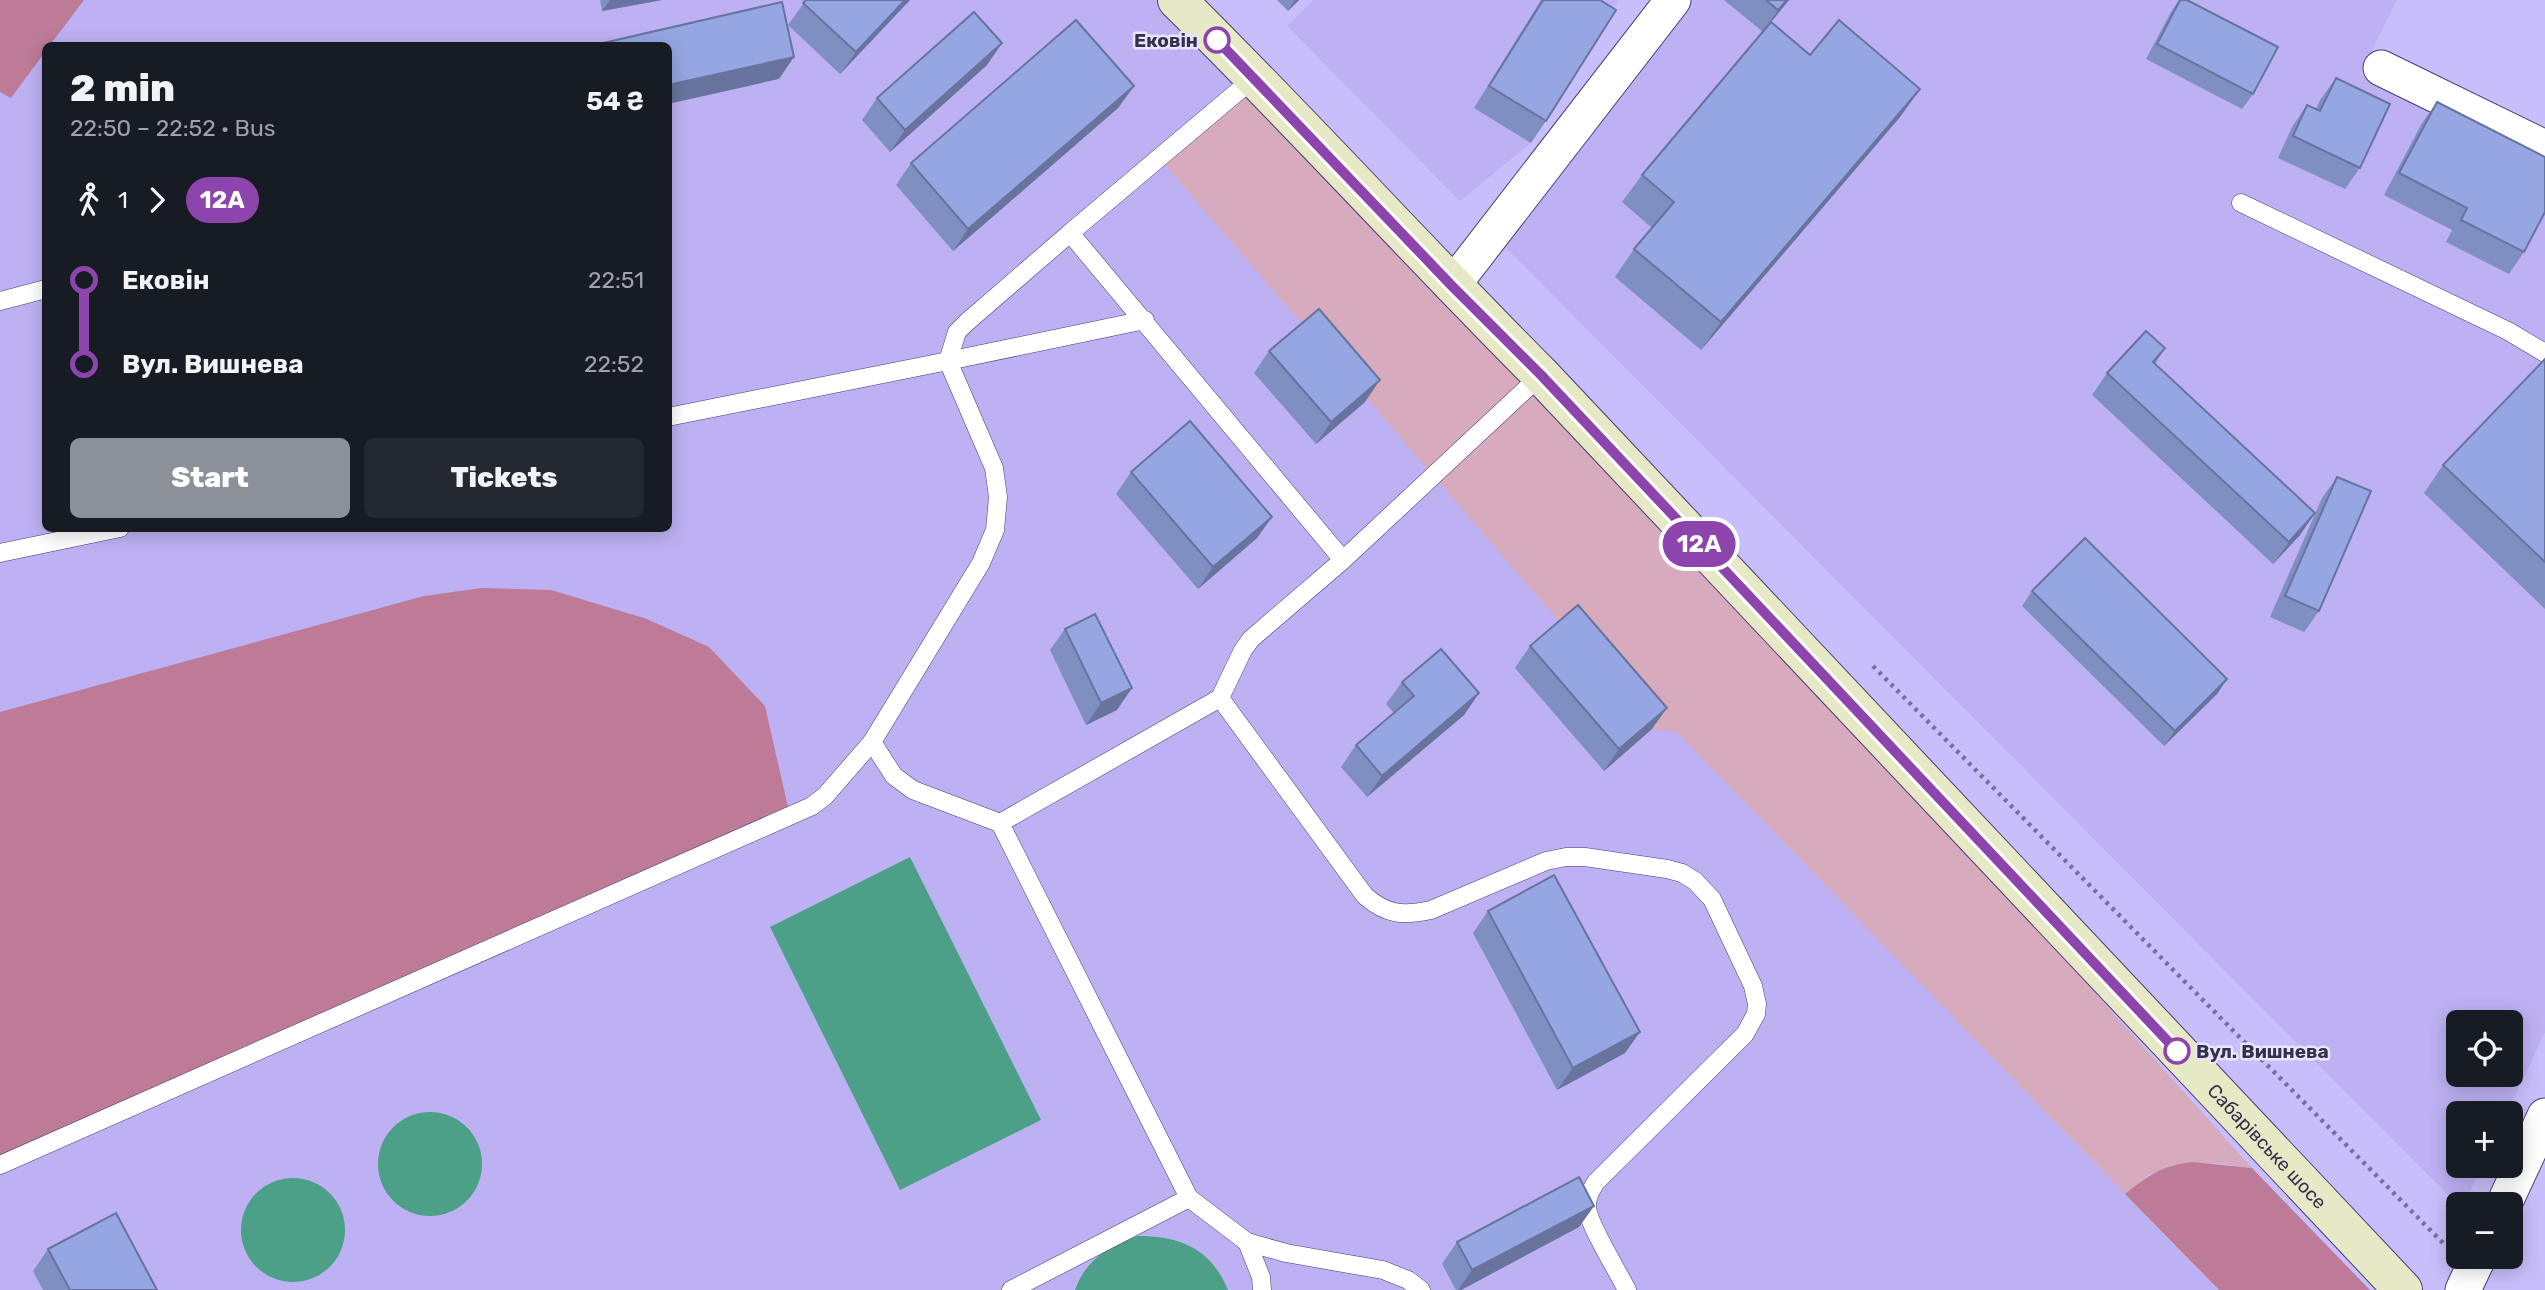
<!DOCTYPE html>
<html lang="en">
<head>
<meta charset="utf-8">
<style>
	body { margin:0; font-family:Rubik,sans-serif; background:#242831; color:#f1f3f6; height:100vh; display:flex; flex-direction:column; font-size:26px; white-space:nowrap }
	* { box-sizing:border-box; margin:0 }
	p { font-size:23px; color:#9ea1a6 }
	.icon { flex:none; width:38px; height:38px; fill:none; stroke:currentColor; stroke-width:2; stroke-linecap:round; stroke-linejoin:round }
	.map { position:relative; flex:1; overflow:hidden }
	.drawer { position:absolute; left:42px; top:42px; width:630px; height:490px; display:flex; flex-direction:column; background:#171b24; border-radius:10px; box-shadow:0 4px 18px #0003 }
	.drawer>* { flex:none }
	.badge { padding:0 14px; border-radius:23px; font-size:24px; line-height:46px }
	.controls { position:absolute; left:2446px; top:1010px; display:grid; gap:14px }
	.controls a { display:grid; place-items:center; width:77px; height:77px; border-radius:10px; background:#171b24; box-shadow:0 4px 18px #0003; font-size:35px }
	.map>.badge { position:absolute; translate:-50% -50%; box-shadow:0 0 0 4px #fff }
	.legs { display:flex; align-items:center; gap:10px; height:77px; padding:0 28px; font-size:23px }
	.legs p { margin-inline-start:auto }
	.summary { display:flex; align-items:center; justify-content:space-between; height:119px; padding:0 28px }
	h1 { font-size:38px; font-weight:800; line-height:52px }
	.cta { display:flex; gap:14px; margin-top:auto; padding:14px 28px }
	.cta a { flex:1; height:80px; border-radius:10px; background:#8c9099; color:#fff; font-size:28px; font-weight:800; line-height:80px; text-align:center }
	.cta a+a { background:#242831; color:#f1f3f6 }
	ul { padding:0 28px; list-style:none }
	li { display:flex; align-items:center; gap:24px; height:84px; font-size:26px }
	li i { display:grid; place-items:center; width:10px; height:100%; margin:0 9px; background:currentColor }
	li i::after { content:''; width:18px; height:18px; margin:-9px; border:5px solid; border-radius:50%; background:#171b24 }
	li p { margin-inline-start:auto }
	li:first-child i { background:linear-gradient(#0000 50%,currentColor 0) }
	li:last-child i { background:linear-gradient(currentColor 50%,#0000 0) }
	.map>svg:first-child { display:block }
</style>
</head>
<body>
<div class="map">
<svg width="2545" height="1290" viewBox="0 0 2545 1290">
	<rect width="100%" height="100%" fill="#c8befb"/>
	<!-- built -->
	<g fill="#bdb1f3" fill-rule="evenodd">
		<path d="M0,0H1177L1255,77L1652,729L1677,731L2218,1290H0ZM46,46H668V528H46Z"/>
		<path d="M1313,0H1619L1531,143L1460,201L1287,26Z"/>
		<path d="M1691,0H2397L2360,74L2545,167V1032L2507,1113H2459V1166H2482L2464,1204H2459V1206L1506,248ZM2459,1022H2511V1074H2459Z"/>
	</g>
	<!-- green -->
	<path fill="#d7abbd" d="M1255,77L1541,375L2252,1168L2216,1163L2150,1174L2125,1194L1677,732L1652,729L1159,158Z"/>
	<!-- forest -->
	<g fill="#bd7b98">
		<path d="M0,0H84L50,45L46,46L45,52L11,98L0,92Z"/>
		<path d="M482,588L551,590L647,619L709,647L765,706L790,816L0,1165V712L424,596Z"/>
		<path d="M2192,1162L2252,1168L2370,1290H2219L2125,1194C2149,1175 2161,1166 2192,1162Z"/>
	</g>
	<!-- water -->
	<g fill="#4ca088">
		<path d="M910,857L1041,1120L900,1190L770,927Z"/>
		<circle cx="430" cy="1164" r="52"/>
		<circle cx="293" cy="1230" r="52"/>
		<path d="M1138,1236C1181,1236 1211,1249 1228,1290H1075C1086,1259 1109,1246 1138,1236Z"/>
	</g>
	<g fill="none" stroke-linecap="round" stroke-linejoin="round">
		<!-- lane casing -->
		<g stroke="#493979" stroke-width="19">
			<g id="lane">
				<path d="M2241,203L2508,331L2545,353"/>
				<path d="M1070,233L1255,77"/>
				<path d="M0,301L46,289"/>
				<path d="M1145,320L948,361L957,332L967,322L1070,233L1343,560"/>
				<path d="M668,417L948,361L994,468L998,497L995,530L981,563L872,742"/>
				<path d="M0,553L120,528"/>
				<path d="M1220,698L1365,896C1387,915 1403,916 1431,910L1546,861L1566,857H1585L1667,869L1682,873L1695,881L1712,899L1753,986L1757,1004L1756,1014L1745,1034L1596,1182C1591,1190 1586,1198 1587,1208C1589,1225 1618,1272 1627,1290"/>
				<path d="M0,1165L812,806L825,796L872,742L894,776L913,790L1000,823"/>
				<path d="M1247,1242L1261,1277L1262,1290"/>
				<path d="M1011,1290L1189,1198"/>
				<path d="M1421,1290L1408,1280L1383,1270L1286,1253L1247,1242L1189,1198L1000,823L1220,698L1243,650L1251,639L1343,560L1541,375"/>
			</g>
		</g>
		<!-- street casing -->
		<g stroke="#493979" stroke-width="37">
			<g id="street">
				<path d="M2381,68L2545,148"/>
				<path d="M1452,286L1673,0"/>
				<path d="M2504,1204L2545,1116"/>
				<path d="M2463,1290L2479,1256"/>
			</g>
		</g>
		<!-- secondary casing -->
		<g stroke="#493979" stroke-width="40">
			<g id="secondary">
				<path id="s1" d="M1177,0C1301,122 1418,252 1541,375L2403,1290"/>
			</g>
		</g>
		<!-- path -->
		<path stroke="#77709c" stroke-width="4.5" stroke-dasharray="3.5 5" stroke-linecap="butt" d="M1873,666L2445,1245"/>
		<!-- lane -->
		<use href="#lane" stroke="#fff" stroke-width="18"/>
		<!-- street -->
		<use href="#street" stroke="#fff" stroke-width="35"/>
		<!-- secondary -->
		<use href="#secondary" stroke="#e7e9c6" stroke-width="38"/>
	</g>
	<!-- wall -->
	<g fill="#808fc2">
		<path d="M600,0H662L602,11Z"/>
		<path d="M806,0H910L840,74L788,25Z"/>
		<path d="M1277,0H1299L1288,11Z"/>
		<path d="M1541,0H1600L1546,121L1531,143L1474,108Z"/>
		<path d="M1724,0H1789L1763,32Z"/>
		<path d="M2179,0L2253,94L2242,109L2146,59L2171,12Z"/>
		<path d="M1002,43L987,65L890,152L862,120L877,98Z"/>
		<path d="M1810,55L1920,89L1900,117L1701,350L1615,277L1634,249L1652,228L1622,202L1642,175Z"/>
		<path d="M2336,78L2360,168L2345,189L2278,158L2292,127L2307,105L2316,109L2320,100Z"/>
		<path d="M1134,86L1118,108L953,251L896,185L911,163Z"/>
		<path d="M2437,102L2524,252L2509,274L2446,242L2452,230L2384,195L2422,123Z"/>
		<path d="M2165,348L2155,364L2300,535L2273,564L2092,395L2107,373Z"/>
		<path d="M1269,351L1365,402L1316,444L1254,373Z"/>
		<path d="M2545,359V609L2424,493L2443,465Z"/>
		<path d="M1131,472L1272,517L1257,538L1198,589L1116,494Z"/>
		<path d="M2337,477L2319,611L2304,632L2270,617L2322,498Z"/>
		<path d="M2032,591L2227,679L2217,694L2164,746L2022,606Z"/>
		<path d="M1065,629L1117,710L1086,725L1050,650Z"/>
		<path d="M1530,646L1652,729L1604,771L1515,668Z"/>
		<path d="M1402,682L1479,693L1464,715L1367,797L1341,767L1356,745L1394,713L1386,704Z"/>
		<path d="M1488,911L1625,1053L1557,1090L1473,933Z"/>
		<path d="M1594,1206L1579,1227L1461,1290H1456L1442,1264L1457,1242Z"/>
		<path d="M48,1249L157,1290H43L33,1271Z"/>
	</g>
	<!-- shaded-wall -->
	<g fill="#68749e">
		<path d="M610,0H662L602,11Z"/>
		<path d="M905,0H910L840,74L856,52Z"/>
		<path d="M1295,0H1299L1288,11Z"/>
		<path d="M1787,0H1789L1763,32L1778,10Z"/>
		<path d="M1002,43L987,65L890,152L905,130Z"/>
		<path d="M794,57L779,79L668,104V85Z"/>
		<path d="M1134,86L1118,108L953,251L968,229Z"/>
		<path d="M1920,89L1900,117L1701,350L1721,322Z"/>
		<path d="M1380,380L1365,402L1316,444L1331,422Z"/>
		<path d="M2315,513L2300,535L2273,564L2289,542Z"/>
		<path d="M1272,517L1257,538L1198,589L1213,567Z"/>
		<path d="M2227,679L2217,694L2164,746L2175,731Z"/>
		<path d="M1132,688L1117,710L1086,725L1101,703Z"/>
		<path d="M1479,693L1464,715L1367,797L1382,776Z"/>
		<path d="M1667,708L1652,729L1604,771L1619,749Z"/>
		<path d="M1640,1032L1625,1053L1557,1090L1573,1068Z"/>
		<path d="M1594,1206L1579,1227L1461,1290H1458L1472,1270Z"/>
	</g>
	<!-- building -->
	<g fill="#95a6e2" stroke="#68749e" stroke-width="2">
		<path d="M806,0H905L856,52L803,3Z"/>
		<path d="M1543,0H1600L1616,10L1546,121L1489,86Z"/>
		<path d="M1766,0H1787L1778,10Z"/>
		<path d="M2180,0H2187L2278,47L2253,94L2157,44Z"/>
		<path d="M782,2L794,57L668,85V46H590Z"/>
		<path d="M974,12L1002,43L905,130L877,98Z"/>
		<path d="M1076,20L1134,86L968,229L911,163Z"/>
		<path d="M1839,20L1920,89L1721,322L1634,249L1674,202L1642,175L1771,22L1810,55Z"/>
		<path d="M2336,78L2390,104L2360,168L2293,136L2307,105L2320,111Z"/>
		<path d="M2437,102L2545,157V212L2524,252L2461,220L2467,208L2399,173Z"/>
		<path d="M1319,309L1380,380L1331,422L1269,351Z"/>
		<path d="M2146,331L2165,348L2153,362L2315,513L2289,542L2107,373Z"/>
		<path d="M2545,359V562L2443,465Z"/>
		<path d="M1190,421L1272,517L1213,567L1131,472Z"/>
		<path d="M2337,477L2371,491L2319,611L2285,596Z"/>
		<path d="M2085,538L2227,679L2175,731L2032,591Z"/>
		<path d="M1578,605L1667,708L1619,749L1530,646Z"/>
		<path d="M1095,614L1132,688L1101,703L1065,629Z"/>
		<path d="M1441,649L1479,693L1382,776L1356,745L1414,696L1402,682Z"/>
		<path d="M1554,875L1640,1032L1573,1068L1488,911Z"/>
		<path d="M1579,1177L1594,1206L1472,1270L1457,1242Z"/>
		<path d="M116,1213L157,1290H70L48,1249Z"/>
	</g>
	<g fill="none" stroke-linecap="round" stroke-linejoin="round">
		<!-- line-1 casing -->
		<g stroke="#fff" stroke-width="16">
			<path id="line-1" d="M1217,40L1452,286L1541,375L2177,1051"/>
		</g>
		<!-- line-1 -->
		<use href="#line-1" stroke="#8e44ad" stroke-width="10"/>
	</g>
	<!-- markers -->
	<g fill="#fff" stroke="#8e44ad" stroke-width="3.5">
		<circle cx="1217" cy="40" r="12"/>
		<circle cx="2177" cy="1051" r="12"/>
	</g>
	<g text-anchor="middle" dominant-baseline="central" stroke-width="5" stroke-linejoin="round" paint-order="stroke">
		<!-- stop labels -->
		<g font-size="19" font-weight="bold" fill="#35304e" stroke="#e8e5fc" text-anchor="end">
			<text x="1198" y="40">Ековін</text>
			<text x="2196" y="1051" text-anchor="start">Вул. Вишнева</text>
		</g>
		<!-- street labels -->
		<g font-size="19" fill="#35304e" stroke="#e8e5fc">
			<text stroke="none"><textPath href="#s1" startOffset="1582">Сабарівське шосе</textPath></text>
		</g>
	</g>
</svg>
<div class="controls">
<a><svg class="icon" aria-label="locate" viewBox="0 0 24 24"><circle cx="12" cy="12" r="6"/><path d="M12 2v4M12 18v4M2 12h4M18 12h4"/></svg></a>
<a>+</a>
<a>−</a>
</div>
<b class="badge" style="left:1699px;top:544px;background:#8e44ad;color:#fff">12А</b>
<section class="drawer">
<div class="summary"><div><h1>2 min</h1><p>22:50 – 22:52 · Bus</p></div><b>54 ₴</b></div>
<div class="legs"><svg class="icon" aria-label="walk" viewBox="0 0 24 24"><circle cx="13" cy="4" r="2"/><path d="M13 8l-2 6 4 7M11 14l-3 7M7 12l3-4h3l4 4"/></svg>1<svg class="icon" aria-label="forward" viewBox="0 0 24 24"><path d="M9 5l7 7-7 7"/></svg><b class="badge" style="background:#8e44ad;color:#fff">12А</b></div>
<ul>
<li><i style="color:#8e44ad"></i><b>Ековін</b><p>22:51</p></li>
<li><i style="color:#8e44ad"></i><b>Вул. Вишнева</b><p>22:52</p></li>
</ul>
<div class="cta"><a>Start</a><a>Tickets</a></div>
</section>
</div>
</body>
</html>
